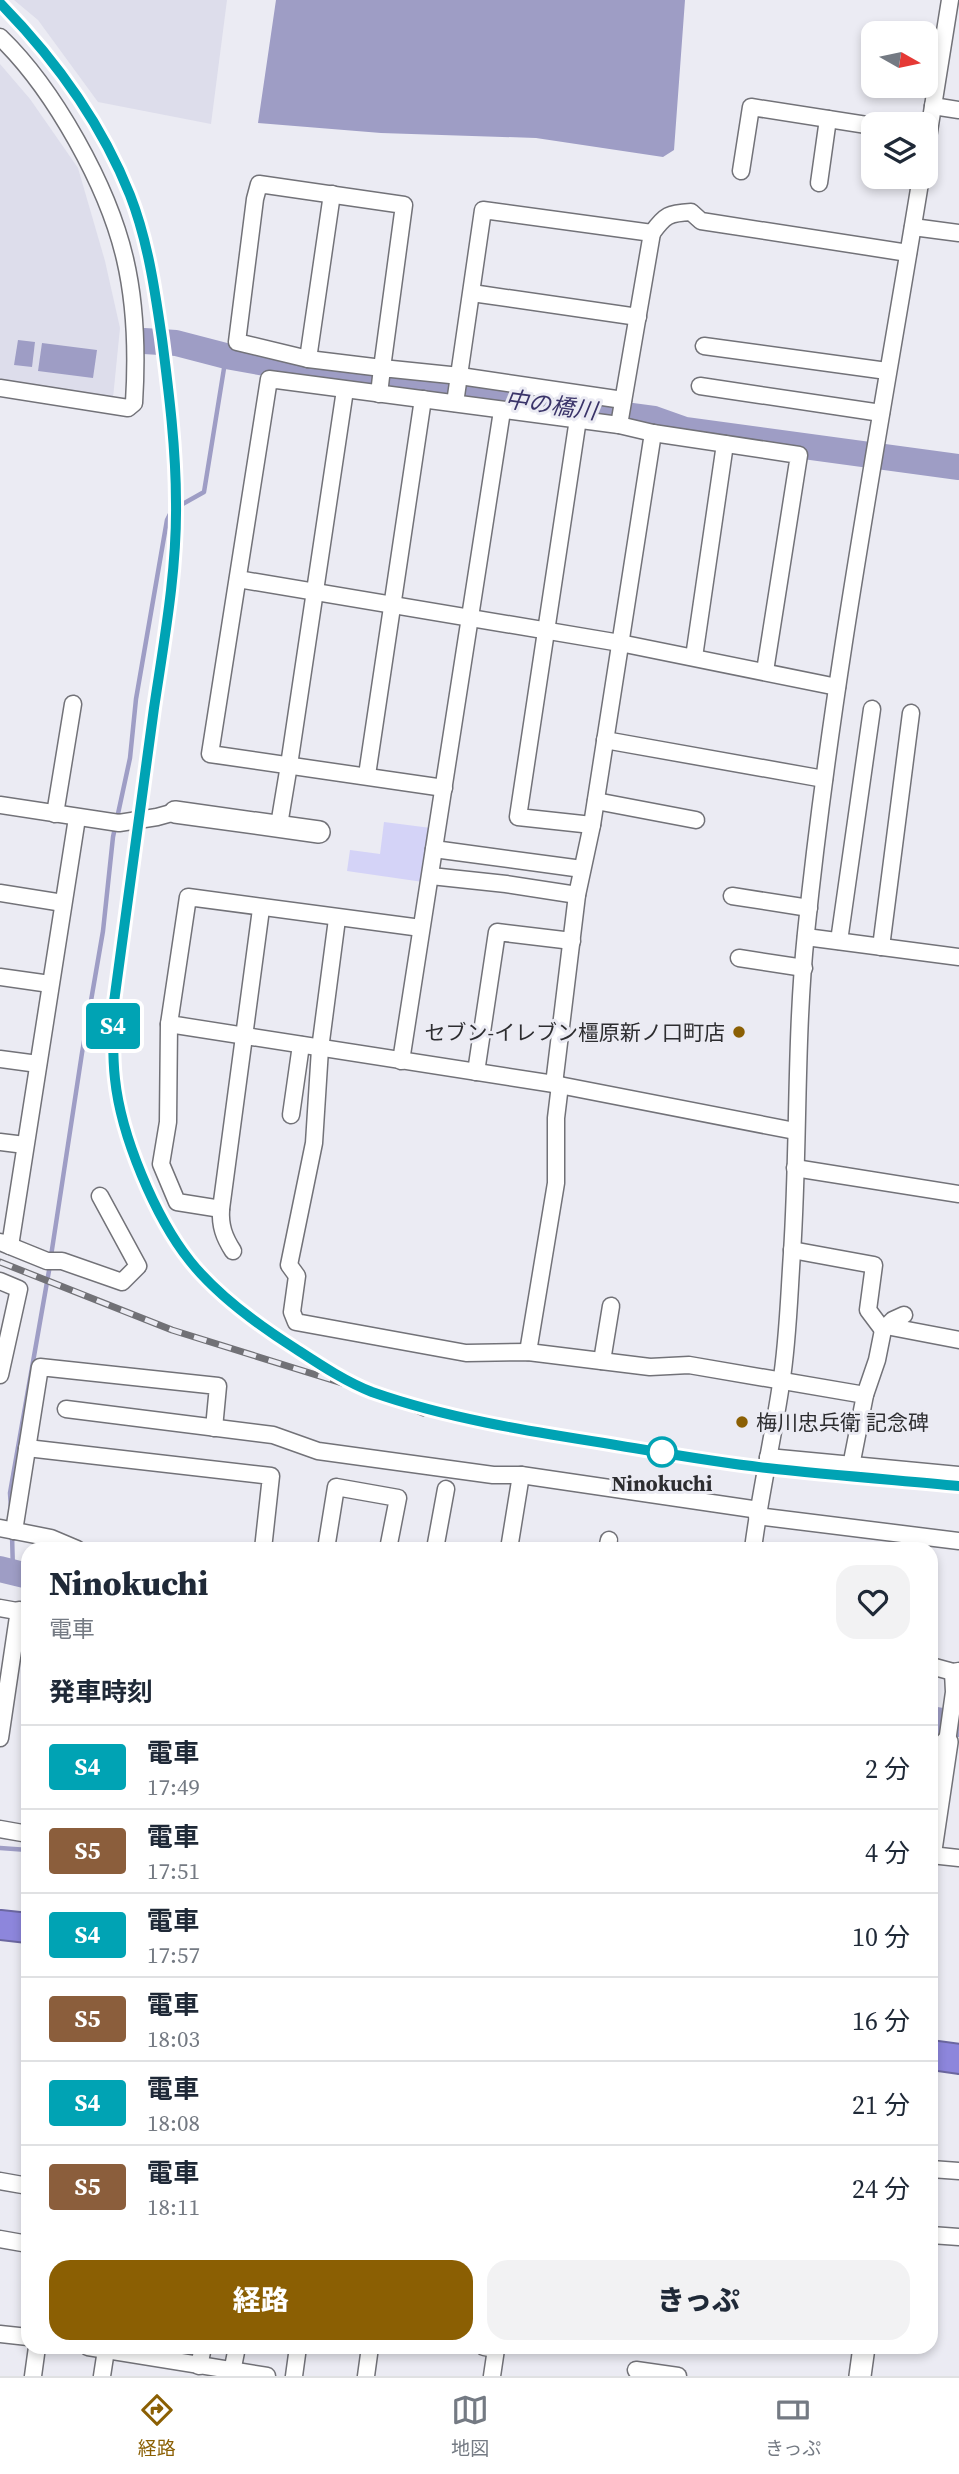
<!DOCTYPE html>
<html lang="ja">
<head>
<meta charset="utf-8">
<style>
	body { margin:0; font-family:"Source Serif 4","Noto Sans JP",serif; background:#f2f2f3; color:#1f2937; height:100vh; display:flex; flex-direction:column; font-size:26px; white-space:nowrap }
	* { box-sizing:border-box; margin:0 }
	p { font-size:23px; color:#747a83 }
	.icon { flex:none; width:38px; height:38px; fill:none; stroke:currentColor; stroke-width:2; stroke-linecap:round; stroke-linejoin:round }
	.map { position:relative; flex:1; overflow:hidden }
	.sheet { position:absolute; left:21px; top:1542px; width:917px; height:812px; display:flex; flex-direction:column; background:#fff; border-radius:21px; box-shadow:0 4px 10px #0003 }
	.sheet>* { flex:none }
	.badge { padding:0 14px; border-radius:5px; font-size:24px; line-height:46px }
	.needle { width:46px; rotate:99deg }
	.controls { position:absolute; left:861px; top:21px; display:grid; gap:14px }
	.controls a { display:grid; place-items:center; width:77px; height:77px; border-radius:14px; background:#fff; box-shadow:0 4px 10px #0003; font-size:35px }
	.map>.badge { position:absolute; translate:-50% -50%; box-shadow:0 0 0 4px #fff }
	h2 { padding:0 28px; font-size:26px; line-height:63px }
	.round { display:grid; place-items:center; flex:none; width:74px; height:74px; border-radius:21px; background:#f2f2f3 }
	.summary { display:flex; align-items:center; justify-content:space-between; height:119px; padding:0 28px }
	h1 { font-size:33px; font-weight:800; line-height:52px }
	.button { display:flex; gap:14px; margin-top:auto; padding:14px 28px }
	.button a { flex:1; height:80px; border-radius:21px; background:#8b5f03; color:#fff; font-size:28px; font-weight:800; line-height:80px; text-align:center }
	.button a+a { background:#f2f2f3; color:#1f2937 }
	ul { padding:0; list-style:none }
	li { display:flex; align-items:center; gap:21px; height:84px; padding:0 28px; border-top:2px solid #e0e1e3 }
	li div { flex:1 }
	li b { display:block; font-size:26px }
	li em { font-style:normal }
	li .badge { min-width:77px; font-weight:700; text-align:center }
	.tab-bar { display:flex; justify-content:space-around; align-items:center; height:98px; border-top:2px solid #e0e1e3; background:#fff; font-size:19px; color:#747a83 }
	.tab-bar a { display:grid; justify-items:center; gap:4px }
	.tab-bar .selected { color:#8b5f03 }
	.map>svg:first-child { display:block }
</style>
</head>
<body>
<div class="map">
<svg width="959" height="2376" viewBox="0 0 959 2376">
	<rect width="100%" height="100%" fill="#ebebf3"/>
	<!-- built -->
	<g fill="#ddddeb">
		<path d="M14,0H227L211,124L98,102L38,20Z"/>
		<path d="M0,64L30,99L78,168L105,261L120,328L113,398L0,381Z"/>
	</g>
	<!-- green -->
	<path fill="#d4d3f7" d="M384,822L431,828L423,882L347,871L350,850L380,854Z"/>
	<!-- water -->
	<g fill="#9e9dc5">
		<path d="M276,0H685L674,150L663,157L536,138L381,133L258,123Z"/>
		<path d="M18,340L35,342L32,367L14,365Z"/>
		<path d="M42,343L97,350L93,378L38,371Z"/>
	</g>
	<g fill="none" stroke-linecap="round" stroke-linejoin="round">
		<!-- stream -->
		<g stroke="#9e9dc5" stroke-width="4.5">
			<path d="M51,1256L82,1053L103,931L113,837L130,758L136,699L167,520L172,510L204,492L226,356"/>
			<path d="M11,1508L10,1493L50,1265"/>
			<path d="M12,1534L13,1572"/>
			<path d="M0,1848L28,1850"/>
		</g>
		<!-- river -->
		<g stroke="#9e9dc5" stroke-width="26">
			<path d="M144,341L176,343L226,356L351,378L654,419L685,430L959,467"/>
			<path d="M0,1569L28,1576"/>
			<path d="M931,1719L959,1724"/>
		</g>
		<!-- street casing -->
		<g stroke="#727278" stroke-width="19">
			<g id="street">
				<path d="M0,37C54,89 108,186 125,259C136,306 137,355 134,403L128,408L0,388"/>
				<path d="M933,106L959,110"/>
				<path d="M926,150L950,0"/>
				<path d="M741,171L751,107L873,126"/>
				<path d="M819,183L828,119"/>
				<path d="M259,184L404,205L382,368L308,359L237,342L255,199Z"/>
				<path d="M913,227L959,233"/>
				<path d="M652,233C665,215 669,213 691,212L701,221L908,253"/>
				<path d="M472,293L638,317"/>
				<path d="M704,346L887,371"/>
				<path d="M308,359L332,194"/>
				<path d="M700,386L881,413"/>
				<path d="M379,394L382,368L460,376L623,400"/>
				<path d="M455,403L483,210L652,233L619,425"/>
				<path d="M578,419L518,817L592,825"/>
				<path d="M238,579L620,643L837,687"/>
				<path d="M694,657L725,444"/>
				<path d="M605,740L824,779"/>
				<path d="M367,775L423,399"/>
				<path d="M444,788L210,754L269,379L619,425L653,433L799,455L765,671"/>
				<path d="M596,801L696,820"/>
				<path d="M0,805L119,823L157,817L175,812"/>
				<path d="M55,814L73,704"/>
				<path d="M279,825L289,765L345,390"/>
				<path d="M434,849L582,869"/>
				<path d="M431,876L506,884L577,895"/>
				<path d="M0,893L63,903"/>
				<path d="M732,896L809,908"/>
				<path d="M337,919L320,1049L314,1143L289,1265L297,1276L292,1312L296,1322L466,1353L528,1352L650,1367L689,1365L865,1395"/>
				<path d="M421,928L188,897L169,1024L554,1084L795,1131"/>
				<path d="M806,937L959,957"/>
				<path d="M839,941L872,709"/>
				<path d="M881,947L911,713"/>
				<path d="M739,958L804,968"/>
				<path d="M0,977L50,984"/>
				<path d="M169,1024L168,1122L161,1164L177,1202L221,1209L261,909"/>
				<path d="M0,1059L38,1064"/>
				<path d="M401,1061L502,411"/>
				<path d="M476,1072L497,932L572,941"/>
				<path d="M554,1084L577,895L592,825L653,433"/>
				<path d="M291,1115L301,1045"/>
				<path d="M0,1142L25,1145"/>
				<path d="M795,1168L959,1194"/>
				<path d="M221,1209C220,1226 224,1237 233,1251"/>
				<path d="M0,1242L10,1246L77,818"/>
				<path d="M10,1246L47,1261H62L122,1282L138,1266L100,1196"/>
				<path d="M792,1250L874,1265L868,1310L883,1330"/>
				<path d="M0,1281L19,1289L0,1375"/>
				<path d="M886,1326L959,1340"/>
				<path d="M528,1352L556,1183V1118L560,1085"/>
				<path d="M602,1361L611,1306"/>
				<path d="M66,1409L273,1435L318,1451L493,1475H521L759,1510"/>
				<path d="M27,1448L271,1476L263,1549"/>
				<path d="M768,1457L959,1475"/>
				<path d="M851,1466L865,1395L877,1360L883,1330L893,1320L904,1315"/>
				<path d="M757,1516L959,1541"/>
				<path d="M0,1528L51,1538L77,1549"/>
				<path d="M14,1531L40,1367L218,1386L214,1428"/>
				<path d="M326,1549L336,1487L398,1498L388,1549"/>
				<path d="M435,1549L446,1489"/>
				<path d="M509,1549L521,1475"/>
				<path d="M607,1549L609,1540"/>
				<path d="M753,1549C760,1493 773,1439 781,1384C788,1341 789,1296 792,1253C799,1146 795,1039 806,933C832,679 880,428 921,177"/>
				<path d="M0,1608L28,1613"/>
				<path d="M931,1666L953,1672L959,1671"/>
				<path d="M0,1738L19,1610"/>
				<path d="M947,1742L954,1692L953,1672"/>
				<path d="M0,1829L28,1834"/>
				<path d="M931,1855L959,1858"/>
				<path d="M931,2169L959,2171"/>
				<path d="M0,2181L28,2186"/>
				<path d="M931,2235L959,2237"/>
				<path d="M0,2239L28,2244"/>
				<path d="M0,2334L28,2337"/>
				<path d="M88,2347L267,2376"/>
				<path d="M484,2347L496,2349L492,2376"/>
				<path d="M199,2366L203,2347"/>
				<path d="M636,2370L678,2376"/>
				<path d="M232,2372L237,2347"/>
				<path d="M33,2376L37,2347"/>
				<path d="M102,2376L106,2350"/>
				<path d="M294,2376L298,2347"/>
				<path d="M366,2376L370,2347"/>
			</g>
		</g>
		<!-- secondary casing -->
		<g stroke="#727278" stroke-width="24">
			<g id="secondary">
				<path d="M175,812L319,832"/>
				<path d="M931,1850L947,1742"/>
				<path d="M860,2376L864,2347"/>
			</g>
		</g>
		<!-- highway casing -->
		<g stroke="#6b67a0" stroke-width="32">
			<g id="highway">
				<path d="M0,1925L28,1928"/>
				<path d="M931,2055L959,2059"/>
			</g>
		</g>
		<!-- street -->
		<use href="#street" stroke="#fff" stroke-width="16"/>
		<!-- secondary -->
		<use href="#secondary" stroke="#fff" stroke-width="21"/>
		<!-- highway -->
		<use href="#highway" stroke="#8d86dc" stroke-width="28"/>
		<!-- rail casing -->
		<g stroke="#717176" stroke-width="7">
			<g id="rail">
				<path d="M0,3C55,59 101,122 130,195C148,241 155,290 162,339C169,393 176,448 176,503C177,573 163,644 154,714C140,810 128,906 114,1002C111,1060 115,1093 133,1148C146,1189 163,1227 190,1261C246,1331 342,1379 423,1413"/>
				<path d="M0,1262L172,1330L342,1383"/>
				<path d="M413,1403C591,1453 776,1469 959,1486"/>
			</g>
		</g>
		<!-- rail -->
		<use href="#rail" stroke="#ebebf3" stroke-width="4.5" stroke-dasharray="13" stroke-linecap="butt"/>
	</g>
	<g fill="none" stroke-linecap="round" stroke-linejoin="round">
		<!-- line casing -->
		<g stroke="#fff" stroke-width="16">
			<path id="line" d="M0,3C55,59 101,122 130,195C148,241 155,291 162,339C169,393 176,449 176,503C177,571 164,641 154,708C141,806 128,904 114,1002C113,1028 112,1054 115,1079C121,1136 155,1217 190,1261C218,1296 258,1325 296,1349C319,1364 346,1382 372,1392C446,1418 527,1431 604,1443C658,1452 712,1462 767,1468C831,1475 895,1480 959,1486"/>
		</g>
		<!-- line -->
		<use href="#line" stroke="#00a3b4" stroke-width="10"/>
	</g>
	<!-- markers -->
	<g fill="#8b5f03" stroke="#ebebf3" stroke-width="2.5">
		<circle cx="739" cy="1032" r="7"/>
		<circle cx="742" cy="1422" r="7"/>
	</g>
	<circle fill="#fff" stroke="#00a3b4" stroke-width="3.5" cx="662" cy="1452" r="14"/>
	<g text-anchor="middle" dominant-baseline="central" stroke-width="6" stroke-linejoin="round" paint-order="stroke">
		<!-- poi labels -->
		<g font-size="21" fill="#2d2d30" stroke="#ebebf3" text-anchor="end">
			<text x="725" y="1032">セブン-イレブン橿原新ノ口町店</text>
			<text x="756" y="1422" text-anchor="start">梅川忠兵衛 記念碑</text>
		</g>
		<!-- stop labels -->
		<g font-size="21" font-weight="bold" fill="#2d2d30" stroke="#ebebf3">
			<text x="662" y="1483">Ninokuchi</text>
		</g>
		<!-- water labels -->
		<g font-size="23" font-style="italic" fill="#3a3469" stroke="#ebebf3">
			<text transform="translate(551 405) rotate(8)">中の橋川</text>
		</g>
	</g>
</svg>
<div class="controls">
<a><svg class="needle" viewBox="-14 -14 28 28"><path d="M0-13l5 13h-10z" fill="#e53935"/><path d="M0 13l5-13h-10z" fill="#747a83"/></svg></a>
<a><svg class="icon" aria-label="layers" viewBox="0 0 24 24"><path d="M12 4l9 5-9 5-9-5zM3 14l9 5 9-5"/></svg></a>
</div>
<b class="badge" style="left:113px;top:1026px;background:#00a3b4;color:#fff">S4</b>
<section class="sheet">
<div class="summary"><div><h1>Ninokuchi</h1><p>電車</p></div><a class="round"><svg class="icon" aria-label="heart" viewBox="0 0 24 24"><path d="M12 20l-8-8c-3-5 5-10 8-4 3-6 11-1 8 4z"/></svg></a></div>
<h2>発車時刻</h2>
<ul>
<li><span class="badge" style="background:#00a3b4;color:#fff">S4</span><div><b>電車</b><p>17:49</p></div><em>2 分</em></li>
<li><span class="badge" style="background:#8b5e3c;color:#fff">S5</span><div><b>電車</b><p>17:51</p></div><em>4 分</em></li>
<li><span class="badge" style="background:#00a3b4;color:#fff">S4</span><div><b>電車</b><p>17:57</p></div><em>10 分</em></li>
<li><span class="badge" style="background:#8b5e3c;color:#fff">S5</span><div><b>電車</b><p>18:03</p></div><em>16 分</em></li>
<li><span class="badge" style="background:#00a3b4;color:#fff">S4</span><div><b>電車</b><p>18:08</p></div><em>21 分</em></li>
<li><span class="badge" style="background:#8b5e3c;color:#fff">S5</span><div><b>電車</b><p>18:11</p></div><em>24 分</em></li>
</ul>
<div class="button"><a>経路</a><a>きっぷ</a></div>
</section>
</div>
<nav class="tab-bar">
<a class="selected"><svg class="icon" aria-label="directions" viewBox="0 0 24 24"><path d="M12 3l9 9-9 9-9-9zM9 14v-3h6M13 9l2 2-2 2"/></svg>経路</a>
<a><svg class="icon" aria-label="map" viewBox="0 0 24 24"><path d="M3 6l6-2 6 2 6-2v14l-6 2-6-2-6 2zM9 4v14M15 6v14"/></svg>地図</a>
<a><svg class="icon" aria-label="tickets" viewBox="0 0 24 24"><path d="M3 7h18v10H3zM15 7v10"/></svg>きっぷ</a>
</nav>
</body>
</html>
